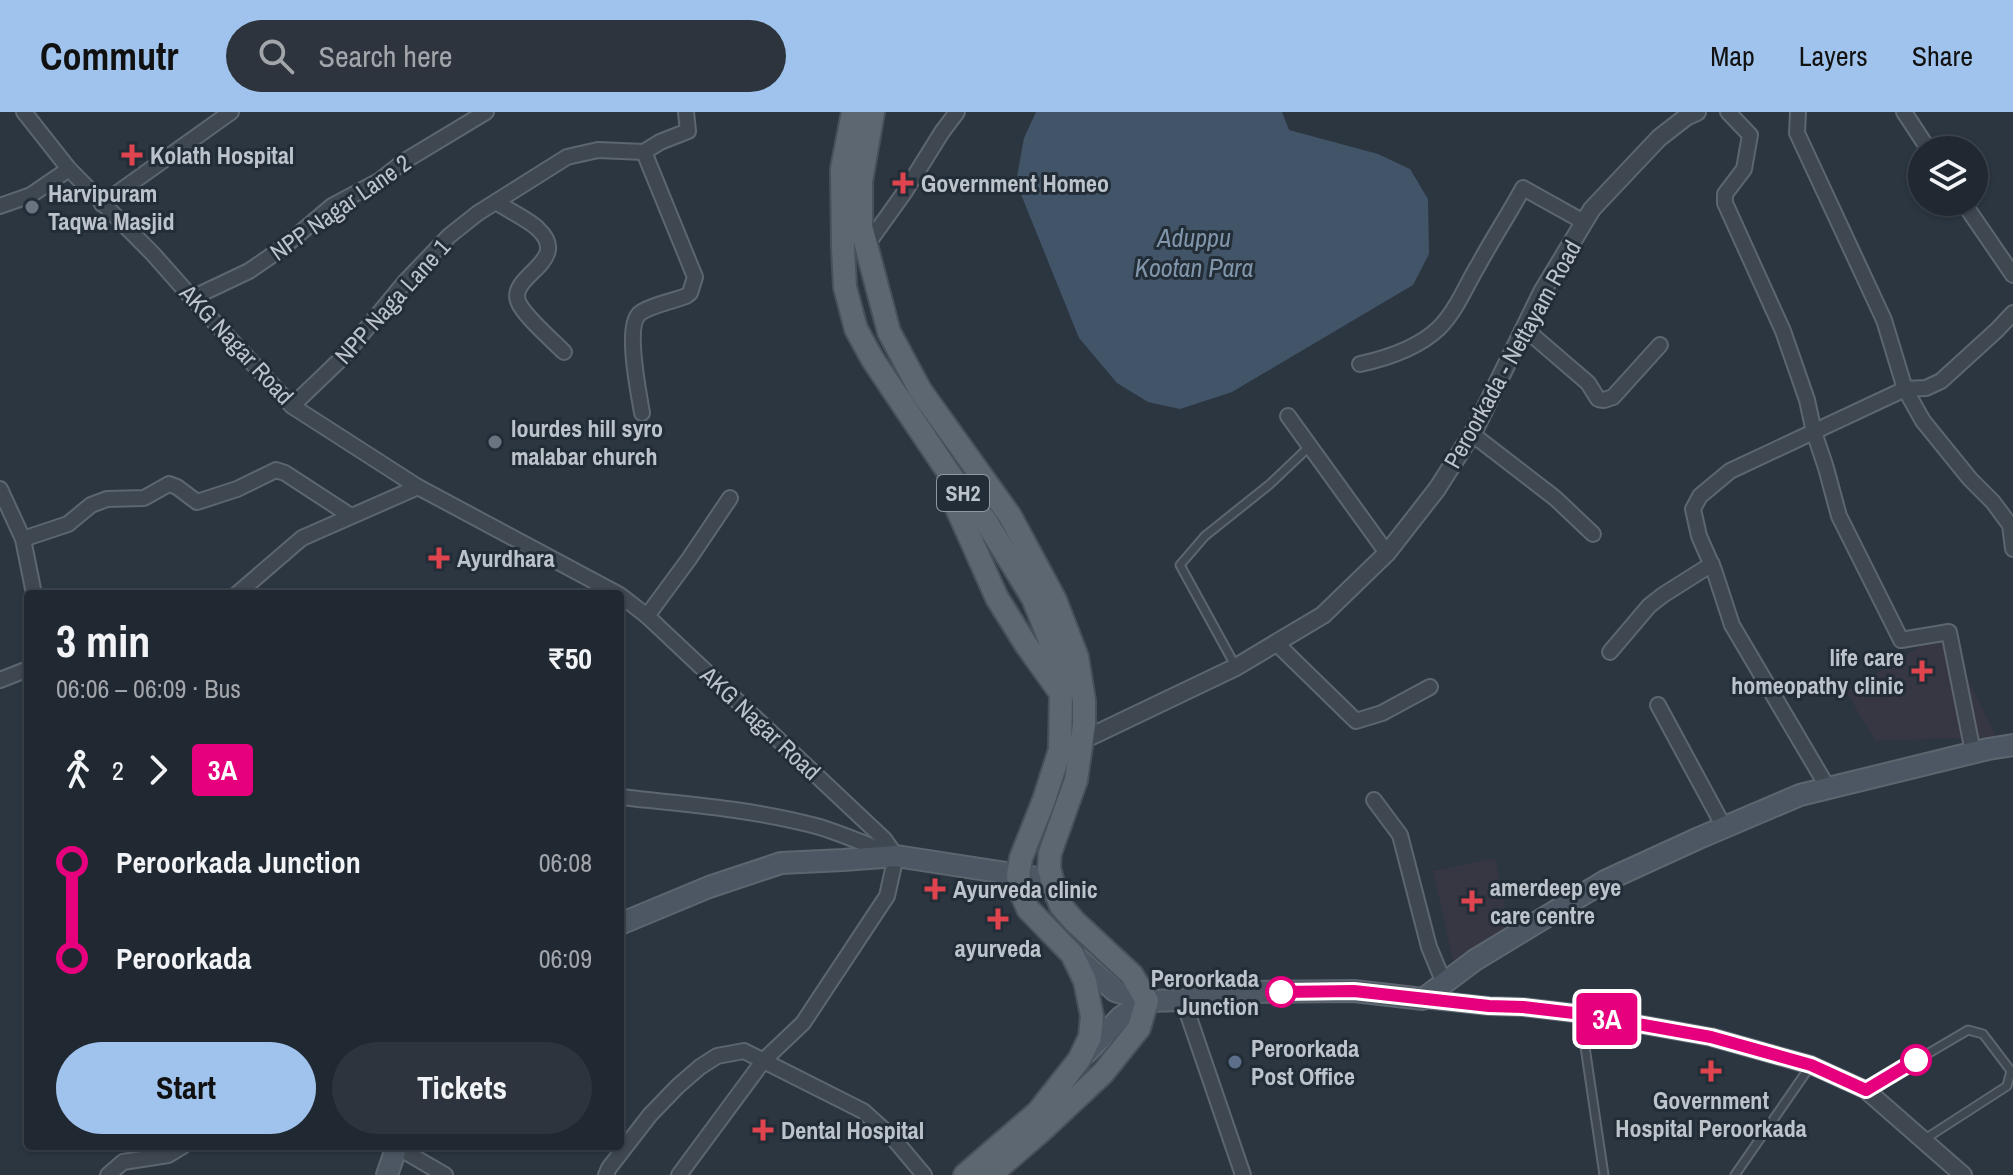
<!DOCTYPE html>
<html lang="en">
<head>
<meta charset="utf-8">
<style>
	body { margin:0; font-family:"Archivo Narrow",sans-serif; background:#2d343d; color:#f1f3f6; height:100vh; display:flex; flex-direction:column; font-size:30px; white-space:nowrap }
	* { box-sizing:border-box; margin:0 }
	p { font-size:26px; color:#a2a6ab }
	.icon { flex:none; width:44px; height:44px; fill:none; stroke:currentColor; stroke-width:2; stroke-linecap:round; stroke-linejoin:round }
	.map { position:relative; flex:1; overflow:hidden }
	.panel { position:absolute; left:24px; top:478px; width:600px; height:560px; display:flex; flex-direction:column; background:#202831; border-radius:8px; box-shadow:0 2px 6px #0004,0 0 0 2px #3d444d }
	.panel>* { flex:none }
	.badge { padding:0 16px; border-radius:6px; font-size:28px; line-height:52px }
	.fabs { position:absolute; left:1908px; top:24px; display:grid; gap:16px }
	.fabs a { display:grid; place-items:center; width:80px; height:80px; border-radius:50%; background:#202831; box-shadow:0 2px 6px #0004,0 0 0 2px #3d444d; font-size:40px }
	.map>.badge { position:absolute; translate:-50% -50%; box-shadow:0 0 0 4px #fff }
	.legs { display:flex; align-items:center; gap:12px; height:88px; padding:0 32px; font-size:26px }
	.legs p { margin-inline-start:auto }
	.overview { display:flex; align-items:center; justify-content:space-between; height:136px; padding:0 32px }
	h1 { font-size:44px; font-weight:700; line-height:60px }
	.action { display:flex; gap:16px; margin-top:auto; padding:16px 32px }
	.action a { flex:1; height:92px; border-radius:48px; background:#9fc3ed; color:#111; font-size:32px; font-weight:700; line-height:92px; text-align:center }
	.action a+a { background:#2d343d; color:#f1f3f6 }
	ul { padding:0 32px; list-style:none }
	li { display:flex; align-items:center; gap:28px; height:96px; font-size:30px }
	li i { display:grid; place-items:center; width:12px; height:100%; margin:0 10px; background:currentColor }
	li i::after { content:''; width:20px; height:20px; margin:-10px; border:6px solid; border-radius:50%; background:#202831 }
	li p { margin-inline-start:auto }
	li:first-child i { background:linear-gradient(#0000 50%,currentColor 0) }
	li:last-child i { background:linear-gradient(currentColor 50%,#0000 0) }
	header { display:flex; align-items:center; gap:48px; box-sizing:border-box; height:112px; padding:0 40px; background:#9fc3ed; color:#111 }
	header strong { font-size:38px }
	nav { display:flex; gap:44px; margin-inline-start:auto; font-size:28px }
	.search { width:560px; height:72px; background:#2d343d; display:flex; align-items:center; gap:20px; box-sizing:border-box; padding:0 28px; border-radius:44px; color:#a2a6ab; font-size:30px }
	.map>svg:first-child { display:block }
</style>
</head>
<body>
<header>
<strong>Commutr</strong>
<div class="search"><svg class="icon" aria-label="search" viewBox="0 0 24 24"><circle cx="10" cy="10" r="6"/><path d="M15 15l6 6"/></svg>Search here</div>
<nav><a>Map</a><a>Layers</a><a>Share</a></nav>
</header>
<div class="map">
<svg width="2013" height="1063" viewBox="0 0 2013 1063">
	<rect width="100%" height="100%" fill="#2b3641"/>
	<!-- medical -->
	<g fill="#373643">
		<path d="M1943,520L1977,585L1996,625L1876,629L1846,580Z"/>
		<path d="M1495,746L1510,819L1453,849L1433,759Z"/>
	</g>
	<!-- water -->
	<path fill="#425568" d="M1036,0H1282L1289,18L1378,42L1410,57L1428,87L1429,142L1413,173L1232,280L1180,297L1148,290L1117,271L1079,226L1016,70L1024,26Z"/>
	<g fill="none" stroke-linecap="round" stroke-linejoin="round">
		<!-- service casing -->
		<g stroke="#5d666f" stroke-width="11">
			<g id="service">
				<path d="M1236,555L1180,453L1205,424L1270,372L1310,334"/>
				<path d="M1582,902L1584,928L1604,1063"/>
				<path d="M1866,978L1968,918L1983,922L2011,959L2007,974L1925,1027"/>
				<path d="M1735,1063L1811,953"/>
			</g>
		</g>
		<!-- minor casing -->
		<g stroke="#5d666f" stroke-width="18">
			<g id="minor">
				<path d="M24,0L69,57L153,142L192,186L292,294L418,375L618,482"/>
				<path d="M1728,0L1750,23L1744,57L1725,82V91L1783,219L1807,288L1814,320L1826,356L1839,404L1901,528L1949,520L1973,640"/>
				<path d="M1798,0L1797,21L1884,208L1905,277L1923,309L1970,367L1993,390L2010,413L2013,437"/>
				<path d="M1904,0L1929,38"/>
				<path d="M644,40L660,30L688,19L686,0"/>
				<path d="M496,90C506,97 531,109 538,117C572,149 509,163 518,189C522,202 553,229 564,240"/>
				<path d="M1963,90L2013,163"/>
				<path d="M102,92L231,0"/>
				<path d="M0,94L31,83L69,57"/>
				<path d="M866,134L904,81L942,20L957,0"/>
				<path d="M192,186L249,159L281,137L332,94L379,69L403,50L486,0"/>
				<path d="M1524,216L1588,271L1598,287L1604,288L1613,285L1660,233"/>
				<path d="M1360,252C1388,246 1418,236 1439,216C1457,198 1466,173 1479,152C1493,126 1509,102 1523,76L1584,110"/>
				<path d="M292,294L343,245L405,170L449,124L478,101L567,45L598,38L644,40"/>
				<path d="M642,301C639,282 625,216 639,202C648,194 674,189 686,184L690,181L695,165L644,40"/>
				<path d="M1288,304L1387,441"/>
				<path d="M1472,322L1555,386L1593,422"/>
				<path d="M0,377L23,427L34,482"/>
				<path d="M23,427L68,412L91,393L107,387L144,386L169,372L177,375L197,390L237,377L276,358L285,361L351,404"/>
				<path d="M237,482L302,426L418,375"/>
				<path d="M620,483L647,504L884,727L896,744"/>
				<path d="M647,504L689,447L730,386"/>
				<path d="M1276,531L1356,609L1382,601L1430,575"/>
				<path d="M1610,540L1649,494L1663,483L1712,452"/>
				<path d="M0,568L28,557"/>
				<path d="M1658,593L1724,715"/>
				<path d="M1828,676L1732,513L1714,458L1699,424L1693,397L1700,384L1730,359L1905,277L1926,276L1941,269L1997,218L2013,201"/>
				<path d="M620,685C685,692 752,697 816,714C841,721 867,733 891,742"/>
				<path d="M1374,688L1400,723L1429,835L1444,871"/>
				<path d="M1183,888L1243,1063"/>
				<path d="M397,1035L445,1063"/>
				<path d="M108,1063L123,1050L168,1043L183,1034"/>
				<path d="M606,1063L609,1056L650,1003L678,974L700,955L717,944L744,939L863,999L893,1026L924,1063"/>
				<path d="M679,1063L764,948L803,911L887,784L896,744"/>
			</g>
		</g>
		<!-- tertiary casing -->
		<g stroke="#5d666f" stroke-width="20">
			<g id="tertiary">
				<path d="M1075,632L1236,555L1323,503L1387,441L1437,377L1475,317L1542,180L1592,97L1659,26L1686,5L1697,0"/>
				<path d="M1423,887L1489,894L1523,895L1582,902L1711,925L1811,953L1866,978L1963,1063"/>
			</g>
		</g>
		<!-- secondary casing -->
		<g stroke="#5d666f" stroke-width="24">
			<g id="secondary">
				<path d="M620,812L709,775L781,751L843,748L896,744L1051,768"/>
				<path d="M1073,842L1115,879L1147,889L1183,888L1241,880L1354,879L1423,887L1475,848L1605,769L1699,726L1800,683L1988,637L2013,633"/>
				<path d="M1082,945L1121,905L1147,889"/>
				<path d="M387,1063L397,1034"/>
			</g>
		</g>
		<!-- primary casing -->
		<g stroke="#48515b" stroke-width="26">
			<g id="primary">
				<path d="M853,0L842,57L843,135L845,175L856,217L873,248L957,373L985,408L1033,486L1058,549L1061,581L1060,638L1044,688L1021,746L1018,763L1020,778L1028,797L1072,842L1085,869L1092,904L1090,925L1079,948L1038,1000L965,1063"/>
				<path d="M873,0L861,69V114L889,220L920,278L1010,404L1055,488L1077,545L1084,589V613L1076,668L1050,741L1049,756L1055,779L1061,794L1075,810L1132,863L1147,889L1139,916L1103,961L1040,1020L990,1063"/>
				<path d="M957,374L955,392L997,486L1027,534L1060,580"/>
			</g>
		</g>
		<!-- service -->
		<use href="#service" stroke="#3f4851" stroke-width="7"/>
		<!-- minor -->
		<use href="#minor" stroke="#3f4851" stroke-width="14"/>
		<!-- tertiary -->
		<use href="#tertiary" stroke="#3f4851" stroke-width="16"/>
		<!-- secondary -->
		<use href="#secondary" stroke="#4d5764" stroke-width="20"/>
		<!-- primary -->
		<use href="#primary" stroke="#5d6771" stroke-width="22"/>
	</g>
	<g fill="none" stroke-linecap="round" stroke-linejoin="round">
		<!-- line-1 casing -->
		<g stroke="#fff" stroke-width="18">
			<path id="line-1" d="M1281,880L1354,879L1489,894L1523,895L1582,902L1711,925L1811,953L1866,978L1916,948"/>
		</g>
		<!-- line-1 -->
		<use href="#line-1" stroke="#e6007e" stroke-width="12"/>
	</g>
	<!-- markers -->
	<g fill="#e0444e" stroke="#232d37" stroke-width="3">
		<path d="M128 31h8v8h8v8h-8v8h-8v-8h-8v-8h8z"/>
		<path d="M899 59h8v8h8v8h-8v8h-8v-8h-8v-8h8z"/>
		<path d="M435 434h8v8h8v8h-8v8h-8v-8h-8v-8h8z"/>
		<path d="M1918 547h8v8h8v8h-8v8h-8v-8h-8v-8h8z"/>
		<path d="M931 765h8v8h8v8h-8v8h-8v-8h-8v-8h8z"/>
		<path d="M1468 777h8v8h8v8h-8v8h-8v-8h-8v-8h8z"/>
		<path d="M994 795h8v8h8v8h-8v8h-8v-8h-8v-8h8z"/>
		<path d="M1707 947h8v8h8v8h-8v8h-8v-8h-8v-8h8z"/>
		<path d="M759 1006h8v8h8v8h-8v8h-8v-8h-8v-8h8z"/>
	</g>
	<g fill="#6b7280" stroke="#232d37" stroke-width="3">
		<circle cx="32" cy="95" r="8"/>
		<circle cx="495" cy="330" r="8"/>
	</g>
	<g fill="#fff" stroke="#e6007e" stroke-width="4">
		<circle cx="1281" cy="880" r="14"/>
		<circle cx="1916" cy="948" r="14"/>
	</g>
	<circle fill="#5c6f8a" stroke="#232d37" stroke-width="3" cx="1235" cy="950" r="8"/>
	<g text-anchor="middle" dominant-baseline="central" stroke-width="6" stroke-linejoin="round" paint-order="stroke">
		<!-- shield labels -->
		<rect fill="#232d37" stroke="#8e969f" stroke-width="2" x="937" y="363" width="52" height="36" rx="6"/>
		<g font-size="22" font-weight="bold" fill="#bcc3cb">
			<text x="963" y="381">SH2</text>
		</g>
		<!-- poi labels -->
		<g font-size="24" font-weight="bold" fill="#bcc3cb" stroke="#232d37" text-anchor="start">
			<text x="150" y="43">Kolath Hospital</text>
			<text x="921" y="71">Government Homeo</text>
			<text x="48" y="81">Harvipuram<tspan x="48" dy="28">Taqwa Masjid</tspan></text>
			<text x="511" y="316">lourdes hill syro<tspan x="511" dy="28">malabar church</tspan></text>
			<text x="457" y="446">Ayurdhara</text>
			<text x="1904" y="545" text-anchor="end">life care<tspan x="1904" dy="28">homeopathy clinic</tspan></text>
			<text x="1490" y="775">amerdeep eye<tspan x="1490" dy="28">care centre</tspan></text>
			<text x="953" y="777">Ayurveda clinic</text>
			<text x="998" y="836" text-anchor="middle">ayurveda</text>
			<text x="1251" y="936">Peroorkada<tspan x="1251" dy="28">Post Office</tspan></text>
			<text x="1711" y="988" text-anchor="middle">Government<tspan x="1711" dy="28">Hospital Peroorkada</tspan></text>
			<text x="781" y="1018">Dental Hospital</text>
		</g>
		<!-- street labels -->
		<g font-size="24" fill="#bcc3cb" stroke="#232d37">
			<text transform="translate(340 95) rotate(-35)">NPP Nagar Lane 2</text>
			<text transform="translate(392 189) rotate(-48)">NPP Naga Lane 1</text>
			<text transform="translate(237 232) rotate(47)">AKG Nagar Road</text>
			<text transform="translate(1512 242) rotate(-61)">Peroorkada - Nettayam Road</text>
			<text transform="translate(761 611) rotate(43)">AKG Nagar Road</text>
		</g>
		<!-- stop labels -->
		<g font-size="24" font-weight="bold" fill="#bcc3cb" stroke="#232d37" text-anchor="end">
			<text x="1259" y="866">Peroorkada<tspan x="1259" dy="28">Junction</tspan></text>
		</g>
		<!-- water labels -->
		<g font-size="26" font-style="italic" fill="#8095aa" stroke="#232d37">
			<text x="1194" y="125">Aduppu<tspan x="1194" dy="30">Kootan Para</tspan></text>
		</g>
	</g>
</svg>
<div class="fabs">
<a><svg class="icon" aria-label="layers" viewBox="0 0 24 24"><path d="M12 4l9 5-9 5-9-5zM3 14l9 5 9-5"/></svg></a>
</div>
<b class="badge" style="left:1607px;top:907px;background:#e6007e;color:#fff">3A</b>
<section class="panel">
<div class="overview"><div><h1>3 min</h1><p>06:06 – 06:09 · Bus</p></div><b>₹50</b></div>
<div class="legs"><svg class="icon" aria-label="walk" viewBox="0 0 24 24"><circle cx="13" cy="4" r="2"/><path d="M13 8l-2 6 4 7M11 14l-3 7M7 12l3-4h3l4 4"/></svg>2<svg class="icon" aria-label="forward" viewBox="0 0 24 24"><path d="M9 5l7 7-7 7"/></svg><b class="badge" style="background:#e6007e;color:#fff">3A</b></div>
<ul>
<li><i style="color:#e6007e"></i><b>Peroorkada Junction</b><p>06:08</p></li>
<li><i style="color:#e6007e"></i><b>Peroorkada</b><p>06:09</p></li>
</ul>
<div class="action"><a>Start</a><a>Tickets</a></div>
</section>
</div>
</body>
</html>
